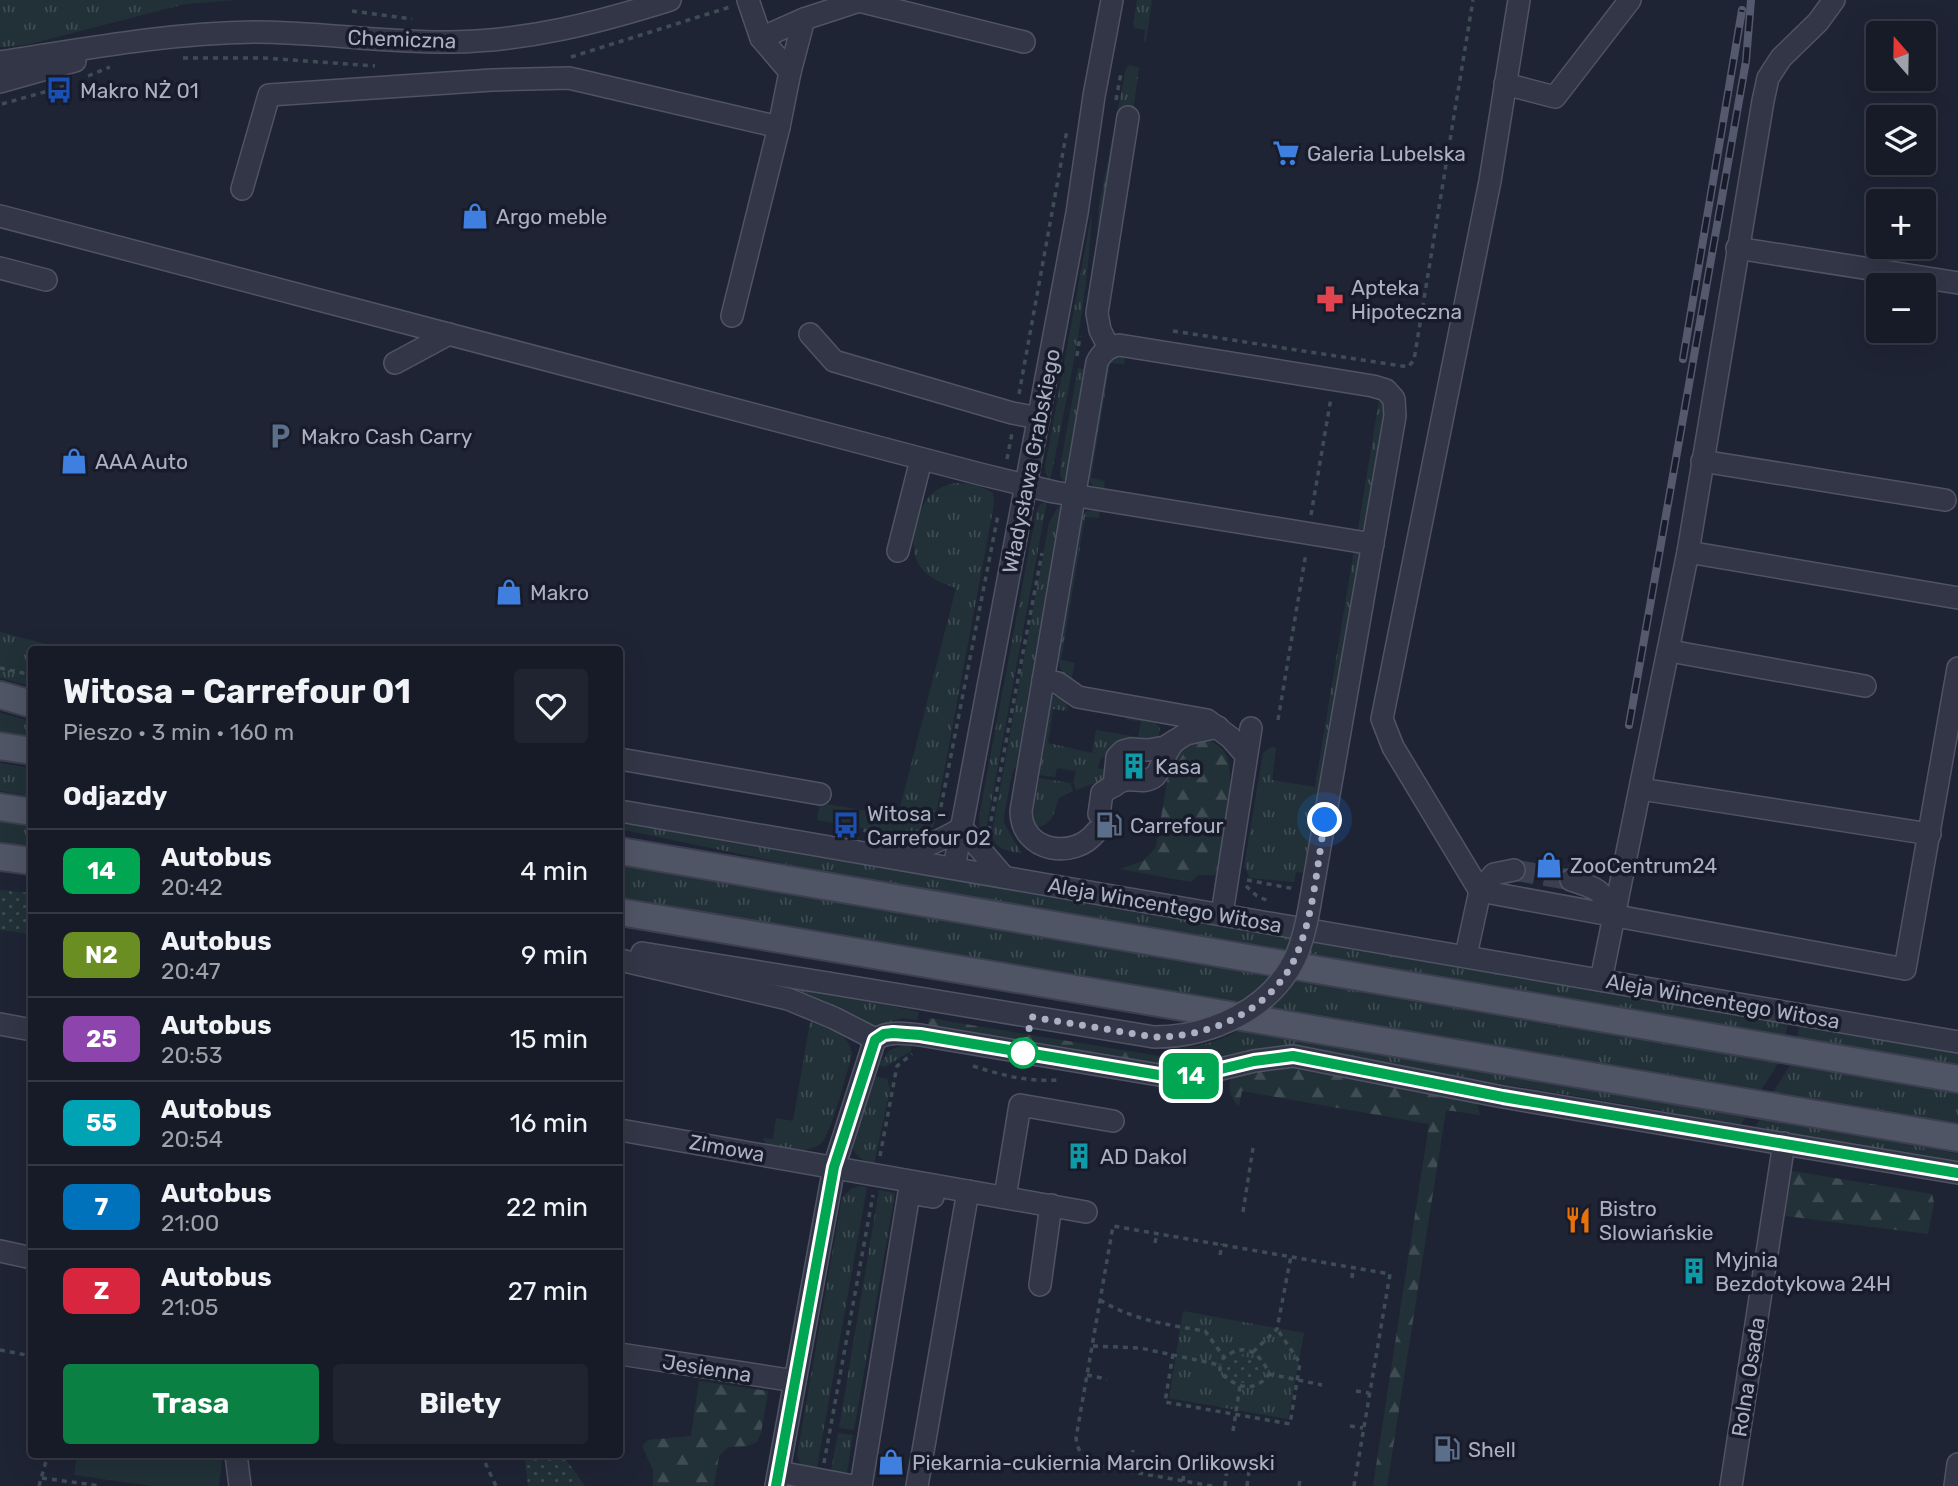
<!DOCTYPE html>
<html lang="pl">
<head>
<meta charset="utf-8">
<style>
	body { margin:0; font-family:Rubik,sans-serif; background:#202430; color:#f1f3f6; height:100vh; display:flex; flex-direction:column; font-size:26px; white-space:nowrap }
	* { box-sizing:border-box; margin:0 }
	p { font-size:23px; color:#9ea1a8 }
	.icon { flex:none; width:38px; height:38px; fill:none; stroke:currentColor; stroke-width:2; stroke-linecap:round; stroke-linejoin:round }
	.map { position:relative; flex:1; overflow:hidden }
	.panel { position:absolute; left:28px; top:646px; width:595px; height:812px; display:flex; flex-direction:column; background:#171b28; border-radius:7px; box-shadow:0 7px 28px #0002,0 0 0 2px #363945 }
	.panel>* { flex:none }
	.badge { padding:0 14px; border-radius:10px; font-size:24px; line-height:46px }
	.needle { width:46px; rotate:340deg }
	.tools { position:absolute; left:1866px; top:21px; display:grid; gap:14px }
	.tools a { display:grid; place-items:center; width:70px; height:70px; border-radius:7px; background:#171b28; box-shadow:0 7px 28px #0002,0 0 0 2px #363945; font-size:35px }
	.you { position:absolute; width:35px; height:35px; margin:-18px; border:5px solid #fff; border-radius:50%; background:#1a73e8; box-shadow:0 0 0 10px #1a73e833 }
	.map>.badge { position:absolute; translate:-50% -50%; box-shadow:0 0 0 4px #fff }
	h2 { padding:0 35px; font-size:26px; line-height:63px }
	.round { display:grid; place-items:center; flex:none; width:74px; height:74px; border-radius:7px; background:#202430 }
	.head { display:flex; align-items:center; justify-content:space-between; height:119px; padding:0 35px }
	h1 { font-size:33px; font-weight:700; line-height:52px }
	.button { display:flex; gap:14px; margin-top:auto; padding:14px 35px }
	.button a { flex:1; height:80px; border-radius:7px; background:#0b8043; color:#fff; font-size:28px; font-weight:700; line-height:80px; text-align:center }
	.button a+a { background:#202430; color:#f1f3f6 }
	ul { padding:0; list-style:none }
	li { display:flex; align-items:center; gap:21px; height:84px; padding:0 35px; border-top:2px solid #363945 }
	li div { flex:1 }
	li b { display:block; font-size:26px }
	li em { font-style:normal }
	li .badge { min-width:77px; font-weight:700; text-align:center }
	.map>svg:first-child { display:block }
</style>
</head>
<body>
<div class="map">
<svg width="1958" height="1486" viewBox="0 0 1958 1486">
	<defs>
		<pattern id="grass-tufts" width="24" height="20" patternUnits="userSpaceOnUse" patternTransform="scale(1.75)"><rect width="24" height="20" fill="#213137"/><path d="M3 7l-1-3M5 7V3M7 7l1-3M15 17l-1-3M17 17v-4M19 17l1-3" fill="none" stroke="#3f4c52"/></pattern>
		<pattern id="forest-firs" width="22" height="20" patternUnits="userSpaceOnUse" patternTransform="scale(1.75)"><rect width="22" height="20" fill="#213137"/><path d="M5 1l3.5 6h-7zM16 11l3.5 6h-7z" fill="#3f4c52"/></pattern>
		<pattern id="park-dots" width="8" height="8" patternUnits="userSpaceOnUse" patternTransform="scale(1.75)"><rect width="8" height="8" fill="#213137"/><path d="M2 2h.1M6 6h.1" fill="none" stroke="#3f4c52" stroke-width="1.8" stroke-linecap="round"/></pattern>
	</defs>
	<rect width="100%" height="100%" fill="#1f2435"/>
	<!-- grass -->
	<g fill="url(#grass-tufts)">
		<path d="M0,0H236L185,4L26,45L0,47Z"/>
		<path d="M1137,0H1152L1146,42L1144,41L1145,30L1135,28L1133,24Z"/>
		<path d="M1130,65L1139,68L1133,111L1094,276L1099,206L1126,68Z"/>
		<path d="M1092,211C1088,302 1068,392 1050,481L1046,474L1045,467Z"/>
		<path d="M1121,354L1125,357L1124,364L1110,363L1091,478L1105,481L1104,488L1101,490L1092,485L1088,477L1106,365L1113,357Z"/>
		<path d="M1078,368L1086,370L1069,475L1063,481L1060,476L1061,462Z"/>
		<path d="M1366,395L1381,398L1387,409L1366,527L1357,532L1343,529H1358L1379,400L1365,397Z"/>
		<path d="M956,483C969,483 982,486 993,493L994,504L934,825L928,833L912,837L817,820L820,803L898,816L956,588C942,583 929,579 920,566C907,548 915,514 928,498C935,489 945,485 956,483Z"/>
		<path d="M1047,501L987,825L984,828L980,827L979,823L981,806L1036,513L1040,504Z"/>
		<path d="M1059,505L1062,511L1041,645L1029,691L1016,766L1012,774L1004,816V823L1021,853C1007,851 992,849 992,832L1049,523Z"/>
		<path d="M1097,509L1100,511L1099,518L1085,517L1061,660L1075,663L1071,681C1061,674 1058,665 1058,653L1080,520L1085,512Z"/>
		<path d="M1354,550L1361,554L1305,873L1296,872L1294,882L1250,878L1244,866L1263,753L1271,747L1276,748L1272,780L1315,787Z"/>
		<path d="M0,632L66,649H32L31,686L0,678Z"/>
		<path d="M1051,695L1063,699L1068,707L1067,711L1053,709L1048,743L1092,753L1096,730L1138,737L1141,722L1126,719L1128,716L1156,723L1160,729L1158,739L1110,758L1101,757L1098,768L1108,770C1104,783 1088,785 1076,790L1073,782L1076,771L1057,768L1055,777L1039,775Z"/>
		<path d="M0,713L31,721V737L0,731Z"/>
		<path d="M0,763L31,768V796L0,791Z"/>
		<path d="M1039,778L1070,783L1073,791L1059,798C1054,811 1054,823 1039,827L1032,823L1028,802L1037,787Z"/>
		<path d="M0,822L31,827V846L0,843Z"/>
		<path d="M620,822L1788,1023L1785,1037L816,870L620,829Z"/>
		<path d="M620,865L1563,1024L1779,1062L1759,1093L620,897Z"/>
		<path d="M759,978L919,1012L917,1020L902,1018L873,1028L758,983Z"/>
		<path d="M810,1022C828,1027 851,1034 852,1055C846,1074 833,1128 822,1142C818,1148 808,1147 802,1152L767,1145L762,1138L773,1139L776,1118L793,1121Z"/>
		<path d="M1800,1024L1958,1051V1066L1797,1038Z"/>
		<path d="M1243,1027L1747,1114L1740,1127L1654,1109L1299,1050H1247L1204,1062L1200,1056L1165,1050C1191,1047 1220,1044 1243,1027Z"/>
		<path d="M903,1045H912L911,1051L885,1067L878,1065L890,1050Z"/>
		<path d="M1791,1064L1958,1092V1127L1772,1094Z"/>
		<path d="M874,1076L887,1079L890,1089L874,1164C862,1160 853,1156 852,1142Z"/>
		<path d="M1761,1118L1958,1154V1164L1754,1129Z"/>
		<path d="M860,1186L867,1187L816,1473L803,1469L797,1456L842,1197L851,1189Z"/>
		<path d="M879,1190L895,1193L854,1430L839,1428Z"/>
		<path d="M1183,1311L1304,1333L1288,1419L1169,1398Z"/>
		<path d="M838,1433L853,1435L846,1478L830,1476Z"/>
	</g>
	<!-- forest -->
	<g fill="url(#forest-firs)">
		<path d="M1208,740C1214,743 1221,746 1225,753C1239,777 1220,847 1216,875H1198L1191,882L1120,869L1143,861L1156,847L1170,764L1184,745Z"/>
		<path d="M929,1018L1171,1058L1185,1061L1193,1068L1167,1065L928,1025Z"/>
		<path d="M1293,1064L1473,1100L1478,1105L1480,1115L1446,1110L1387,1486H1373L1429,1124L1242,1091L1239,1106C1230,1099 1225,1082 1235,1074Z"/>
		<path d="M1786,1170L1932,1194L1934,1203L1928,1234L1778,1215Z"/>
		<path d="M699,1381L768,1391L761,1433L757,1442L747,1446L728,1447L719,1456L714,1486H653V1470L642,1446L648,1440L691,1436Z"/>
	</g>
	<!-- park -->
	<g fill="url(#park-dots)">
		<path d="M0,890L31,893V934L0,930Z"/>
		<path d="M1236,1355L1253,1358L1262,1368L1260,1377C1244,1386 1236,1385 1223,1371L1225,1362Z"/>
		<path d="M524,1454H562L585,1486H528Z"/>
	</g>
	<!-- pitch -->
	<path fill="#213137" d="M77,1454H223L219,1486H151L74,1475Z"/>
	<g fill="none" stroke-linecap="round" stroke-linejoin="round">
		<!-- minor-tunnel -->
		<path stroke="#3b4051" stroke-width="21" stroke-dasharray="21 10" stroke-linecap="butt" d="M1514,870L1571,880"/>
		<!-- minor casing -->
		<g stroke="#505364" stroke-width="24">
			<g id="minor">
				<path d="M761,38L804,19L859,1L1024,42"/>
				<path d="M0,62C84,49 169,33 254,32C320,32 385,43 451,42C527,41 597,23 670,0"/>
				<path d="M790,72L804,19"/>
				<path d="M0,82L75,61"/>
				<path d="M1505,84L1555,97L1630,0"/>
				<path d="M242,189L269,95L492,80L569,78L779,127"/>
				<path d="M0,216L980,474L1054,492L1373,544"/>
				<path d="M1737,248L1958,283"/>
				<path d="M0,268L46,280"/>
				<path d="M732,316L779,127L790,72L761,38L748,0"/>
				<path d="M810,334L834,361L1012,413L1039,418"/>
				<path d="M1109,348L1100,330L1097,313L1128,117"/>
				<path d="M395,363L449,334"/>
				<path d="M1702,461L1945,500"/>
				<path d="M898,551L921,460"/>
				<path d="M1688,552L1958,598"/>
				<path d="M1670,651L1865,686"/>
				<path d="M1043,680L1058,683L1078,697L1207,720L1231,738L1246,755"/>
				<path d="M620,759L820,794"/>
				<path d="M1114,786L1117,757L1123,751L1130,749L1148,750L1165,747L1186,734L1218,727"/>
				<path d="M1641,789L1930,834"/>
				<path d="M620,811L1958,1042"/>
				<path d="M1099,814L1102,793C1108,789 1115,784 1122,781C1132,777 1144,785 1155,776C1163,768 1163,753 1175,741"/>
				<path d="M962,828L1004,877"/>
				<path d="M1096,832C1075,860 1021,853 1021,811L1097,362C1102,352 1108,347 1119,345L1373,386L1386,390L1394,399L1395,416L1315,875"/>
				<path d="M895,852C923,849 938,842 962,828"/>
				<path d="M954,868L1077,213L1094,96L1112,0"/>
				<path d="M1571,880C1597,888 1603,890 1614,915"/>
				<path d="M1480,891L1905,969L1958,668"/>
				<path d="M1480,891L1494,874L1514,870"/>
				<path d="M1222,914L1251,728"/>
				<path d="M642,953L828,983"/>
				<path d="M1466,955L1480,891L1393,747L1382,719L1490,181L1519,0"/>
				<path d="M620,960L788,999L834,1018L875,1039"/>
				<path d="M1601,980L1688,552L1763,101L1768,78L1781,58L1818,22L1834,0"/>
				<path d="M0,1024L32,1030"/>
				<path d="M875,1039C890,1031 904,1033 920,1035L1171,1077L1192,1076L1254,1061L1293,1056L1503,1097L1958,1173"/>
				<path d="M620,1130L1086,1212"/>
				<path d="M1005,1197L1020,1105L1113,1121"/>
				<path d="M0,1251L32,1258"/>
				<path d="M1040,1285L1051,1205"/>
				<path d="M620,1354L795,1381"/>
				<path d="M236,1454L240,1486"/>
				<path d="M779,1472L853,1486"/>
				<path d="M776,1486L834,1167L875,1039"/>
				<path d="M861,1486L909,1193L933,1197"/>
				<path d="M917,1486L968,1191"/>
				<path d="M1731,1486L1784,1143"/>
				<path d="M1955,1486L1958,1464"/>
			</g>
		</g>
		<!-- major casing -->
		<g stroke="#3c3f4f" stroke-width="30">
			<g id="major">
				<path d="M0,695L32,704"/>
				<path d="M0,746L32,751"/>
				<path d="M0,807L32,812"/>
				<path d="M620,851L1958,1079"/>
				<path d="M0,857L32,861"/>
				<path d="M620,912L1958,1138"/>
			</g>
		</g>
		<!-- path -->
		<g stroke="#3e4d54" stroke-width="3.5" stroke-dasharray="5 5" stroke-linecap="butt">
			<path d="M352,11L412,19"/>
			<path d="M571,57L730,7"/>
			<path d="M183,58H264L375,66"/>
			<path d="M88,76L110,67"/>
			<path d="M1116,100L1121,73"/>
			<path d="M2,104L69,85"/>
			<path d="M1173,331L1408,367L1414,360L1473,0"/>
			<path d="M1077,356L1080,336"/>
			<path d="M1019,394L1067,130"/>
			<path d="M1007,459L1012,433"/>
			<path d="M1311,515L1331,398"/>
			<path d="M0,668L32,675"/>
			<path d="M1278,720L1306,553"/>
			<path d="M939,817L998,515"/>
			<path d="M834,825L885,834"/>
			<path d="M989,831L1042,553"/>
			<path d="M1247,880L1295,889"/>
			<path d="M1246,886L1257,896L1271,902"/>
			<path d="M973,1066C1001,1075 1027,1082 1057,1080"/>
			<path d="M880,1156L897,1066L912,1054"/>
			<path d="M1243,1212L1253,1148"/>
			<path d="M1155,1243L1157,1233"/>
			<path d="M1220,1255L1222,1244"/>
			<path d="M1352,1278L1353,1267"/>
			<path d="M1100,1300C1133,1320 1168,1325 1205,1331L1224,1357"/>
			<path d="M1093,1346L1140,1348L1220,1365V1372C1235,1387 1254,1395 1269,1374C1263,1358 1249,1343 1231,1353C1224,1357 1222,1358 1220,1365"/>
			<path d="M0,1350L32,1356"/>
			<path d="M1253,1352L1277,1329L1291,1256"/>
			<path d="M1173,1354L1165,1402L1290,1424L1300,1363L1277,1329"/>
			<path d="M1269,1374L1322,1385"/>
			<path d="M1087,1375L1107,1379"/>
			<path d="M1356,1391L1369,1393"/>
			<path d="M1350,1426L1363,1428"/>
			<path d="M1233,1431L1240,1386"/>
			<path d="M481,1454L496,1486"/>
			<path d="M824,1463L873,1195"/>
			<path d="M1130,1472L1133,1450"/>
			<path d="M42,1478L101,1486"/>
			<path d="M1183,1481L1186,1460"/>
			<path d="M39,1486L48,1454"/>
			<path d="M1212,1486L1099,1466C1085,1462 1078,1453 1076,1438L1113,1226L1390,1274L1354,1486"/>
			<path d="M1225,1486L1227,1467"/>
			<path d="M1247,1486L1249,1471"/>
			<path d="M1299,1486L1300,1480"/>
		</g>
		<!-- minor -->
		<use href="#minor" stroke="#323646" stroke-width="21"/>
		<!-- major -->
		<use href="#major" stroke="#505566" stroke-width="26"/>
		<!-- rail casing -->
		<g stroke="#54596d" stroke-width="8">
			<g id="rail">
				<path d="M1683,359L1742,10"/>
				<path d="M1629,725L1746,61L1751,0"/>
			</g>
		</g>
		<!-- rail -->
		<use href="#rail" stroke="#181c2a" stroke-width="5" stroke-dasharray="16" stroke-linecap="butt"/>
		<!-- minor-bridge casing -->
		<g stroke="#505364" stroke-width="24" stroke-linecap="butt">
			<path id="minor-bridge" d="M828,983L1154,1037C1211,1037 1273,1009 1297,954C1307,929 1310,902 1315,875"/>
		</g>
		<!-- minor-bridge -->
		<use href="#minor-bridge" stroke="#323646" stroke-width="21"/>
	</g>
	<g fill="none" stroke-linecap="round" stroke-linejoin="round">
		<!-- line casing -->
		<g stroke="#fff" stroke-width="16">
			<path id="line" d="M776,1486L834,1167L875,1040L884,1034L893,1033L920,1035L1171,1077L1192,1076L1254,1061L1293,1056L1503,1097L1958,1173"/>
		</g>
		<!-- line -->
		<use href="#line" stroke="#00a651" stroke-width="10"/>
		<!-- walk -->
		<path stroke="#acb0c3" stroke-width="7" stroke-dasharray="0 12.6" d="M1023,1053L1032,1017L1154,1037C1210,1038 1272,1010 1296,956C1314,915 1317,864 1325,820"/>
	</g>
	<!-- icons -->
	<defs>
		<g id="bus-bare" transform="scale(2.1)"><path d="M-5-6H5V4H4V6H2V4H-2V6H-4V4H-5ZM-3.5-4V0h7V-4ZM-3.5 1.2v1.5H-2V1.2ZM2 1.2v1.5H3.5V1.2Z" fill="#1a4fb4" stroke="#181c2a" stroke-width="2.5" paint-order="stroke"/></g>
		<g id="supermarket-bare" transform="scale(2.1)"><path d="M-6-5.5h2.5l.6 2H6L4.5 2H-2.5L-4.4-4H-6ZM-1.5 3.2a1.3 1.3 0 1 0 .1 0ZM3 3.2a1.3 1.3 0 1 0 .1 0Z" fill="#3f7fe0" stroke="#181c2a" stroke-width="2.5" paint-order="stroke"/></g>
		<g id="shop-bare" transform="scale(2.1)"><path d="M-5-2.5h2.3a2.7 3.5 0 0 1 5.4 0H5L5.5 6h-11ZM-1.5-2.5h3a1.5 2.3 0 0 0-3 0Z" fill="#3f7fe0" stroke="#181c2a" stroke-width="2.5" paint-order="stroke"/></g>
		<g id="pharmacy-bare" transform="scale(2.1)"><path d="M-2-6h4v4h4v4h-4v4h-4v-4h-4v-4h4Z" fill="#e0444e" stroke="#181c2a" stroke-width="2.5" paint-order="stroke"/></g>
		<g id="parking-bare" transform="scale(2.1)"><path d="M-3.5-5.5H1a3.5 3.5 0 0 1 0 7H-1V5.5H-3.5ZM-1-3.4V-.6H.8a1.4 1.4 0 0 0 0-2.8Z" fill="#5c6f8a" stroke="#181c2a" stroke-width="2.5" paint-order="stroke"/></g>
		<g id="building-bare" transform="scale(2.1)"><path d="M-4-6H4V6H1V3H-1V6H-4ZM-2.5-4.3h1.7v1.8h-1.7ZM.8-4.3h1.7v1.8H.8ZM-2.5-1h1.7V.8h-1.7ZM.8-1h1.7V.8H.8Z" fill="#0f9aa8" stroke="#181c2a" stroke-width="2.5" paint-order="stroke"/></g>
		<g id="fuel-bare" transform="scale(2.1)"><path d="M-5.5-6h7V0h2V4h1.3V-2.5L3-4.5l.8-.8L6-3V5H2.5V1h-1V6h-7ZM-4.2-4.7v3.2H.2V-4.7Z" fill="#5c6f8a" stroke="#181c2a" stroke-width="2.5" paint-order="stroke"/></g>
		<g id="restaurant-bare" transform="scale(2.1)"><path d="M-5-6h1v4h1v-4h1v4h1v-4h1v5L-1.5 .5V6h-2V.5L-5-1ZM5-6V6H3V1.5H1.5Q1.5-4 5-6Z" fill="#e8710a" stroke="#181c2a" stroke-width="2.5" paint-order="stroke"/></g>
	</defs>
	<g fill-rule="evenodd">
		<use href="#bus-bare" x="59" y="90"/>
		<use href="#supermarket-bare" x="1286" y="153"/>
		<use href="#shop-bare" x="475" y="216"/>
		<use href="#pharmacy-bare" x="1330" y="299"/>
		<use href="#parking-bare" x="280" y="436"/>
		<use href="#shop-bare" x="74" y="461"/>
		<use href="#shop-bare" x="509" y="592"/>
		<use href="#building-bare" x="1134" y="766"/>
		<use href="#bus-bare" x="846" y="825"/>
		<use href="#fuel-bare" x="1109" y="825"/>
		<use href="#shop-bare" x="1549" y="865"/>
		<use href="#building-bare" x="1079" y="1156"/>
		<use href="#restaurant-bare" x="1578" y="1220"/>
		<use href="#building-bare" x="1694" y="1271"/>
		<use href="#fuel-bare" x="1447" y="1449"/>
		<use href="#shop-bare" x="891" y="1462"/>
	</g>
	<!-- markers -->
	<circle fill="#fff" stroke="#00a651" stroke-width="3.5" cx="1023" cy="1053" r="14"/>
	<g text-anchor="middle" dominant-baseline="central" stroke-width="7" stroke-linejoin="round" paint-order="stroke">
		<!-- street labels -->
		<g font-size="21" fill="#acb0c3" stroke="#181c2a">
			<text transform="translate(402 39) rotate(2)">Chemiczna</text>
			<text transform="translate(1031 461) rotate(-79)">Władysława Grabskiego</text>
			<text transform="translate(1165 905) rotate(10)">Aleja Wincentego Witosa</text>
			<text transform="translate(1723 1001) rotate(10)">Aleja Wincentego Witosa</text>
			<text transform="translate(727 1148) rotate(10)">Zimowa</text>
			<text transform="translate(707 1368) rotate(9)">Jesienna</text>
			<text transform="translate(1748 1377) rotate(-81)">Rolna Osada</text>
		</g>
		<!-- poi labels -->
		<g font-size="21" fill="#acb0c3" stroke="#181c2a" text-anchor="start">
			<text x="80" y="90">Makro NŻ 01</text>
			<text x="1307" y="153">Galeria Lubelska</text>
			<text x="496" y="216">Argo meble</text>
			<text x="1351" y="287">Apteka<tspan x="1351" dy="24">Hipoteczna</tspan></text>
			<text x="301" y="436">Makro Cash Carry</text>
			<text x="95" y="461">AAA Auto</text>
			<text x="530" y="592">Makro</text>
			<text x="1155" y="766">Kasa</text>
			<text x="867" y="813">Witosa -<tspan x="867" dy="24">Carrefour 02</tspan></text>
			<text x="1130" y="825">Carrefour</text>
			<text x="1570" y="865">ZooCentrum24</text>
			<text x="1100" y="1156">AD Dakol</text>
			<text x="1599" y="1208">Bistro<tspan x="1599" dy="24">Slowiańskie</tspan></text>
			<text x="1715" y="1259">Myjnia<tspan x="1715" dy="24">Bezdotykowa 24H</tspan></text>
			<text x="1468" y="1449">Shell</text>
			<text x="912" y="1462">Piekarnia-cukiernia Marcin Orlikowski</text>
		</g>
	</g>
</svg>
<div class="tools">
<a><svg class="needle" viewBox="-14 -14 28 28"><path d="M0-13l5 13h-10z" fill="#e53935"/><path d="M0 13l5-13h-10z" fill="#9ea1a8"/></svg></a>
<a><svg class="icon" aria-label="layers" viewBox="0 0 24 24"><path d="M12 4l9 5-9 5-9-5zM3 14l9 5 9-5"/></svg></a>
<a>+</a>
<a>−</a>
</div>
<div class="you" style="left:1325px;top:820px"></div>
<b class="badge" style="left:1191px;top:1076px;background:#00a651;color:#fff">14</b>
<section class="panel">
<div class="head"><div><h1>Witosa - Carrefour 01</h1><p>Pieszo · 3 min · 160 m</p></div><a class="round"><svg class="icon" aria-label="heart" viewBox="0 0 24 24"><path d="M12 20l-8-8c-3-5 5-10 8-4 3-6 11-1 8 4z"/></svg></a></div>
<h2>Odjazdy</h2>
<ul>
<li><span class="badge" style="background:#00a651;color:#fff">14</span><div><b>Autobus</b><p>20:42</p></div><em>4 min</em></li>
<li><span class="badge" style="background:#6b8e23;color:#fff">N2</span><div><b>Autobus</b><p>20:47</p></div><em>9 min</em></li>
<li><span class="badge" style="background:#8e44ad;color:#fff">25</span><div><b>Autobus</b><p>20:53</p></div><em>15 min</em></li>
<li><span class="badge" style="background:#00a3b4;color:#fff">55</span><div><b>Autobus</b><p>20:54</p></div><em>16 min</em></li>
<li><span class="badge" style="background:#0072bc;color:#fff">7</span><div><b>Autobus</b><p>21:00</p></div><em>22 min</em></li>
<li><span class="badge" style="background:#d7263d;color:#fff">Z</span><div><b>Autobus</b><p>21:05</p></div><em>27 min</em></li>
</ul>
<div class="button"><a>Trasa</a><a>Bilety</a></div>
</section>
</div>
</body>
</html>
